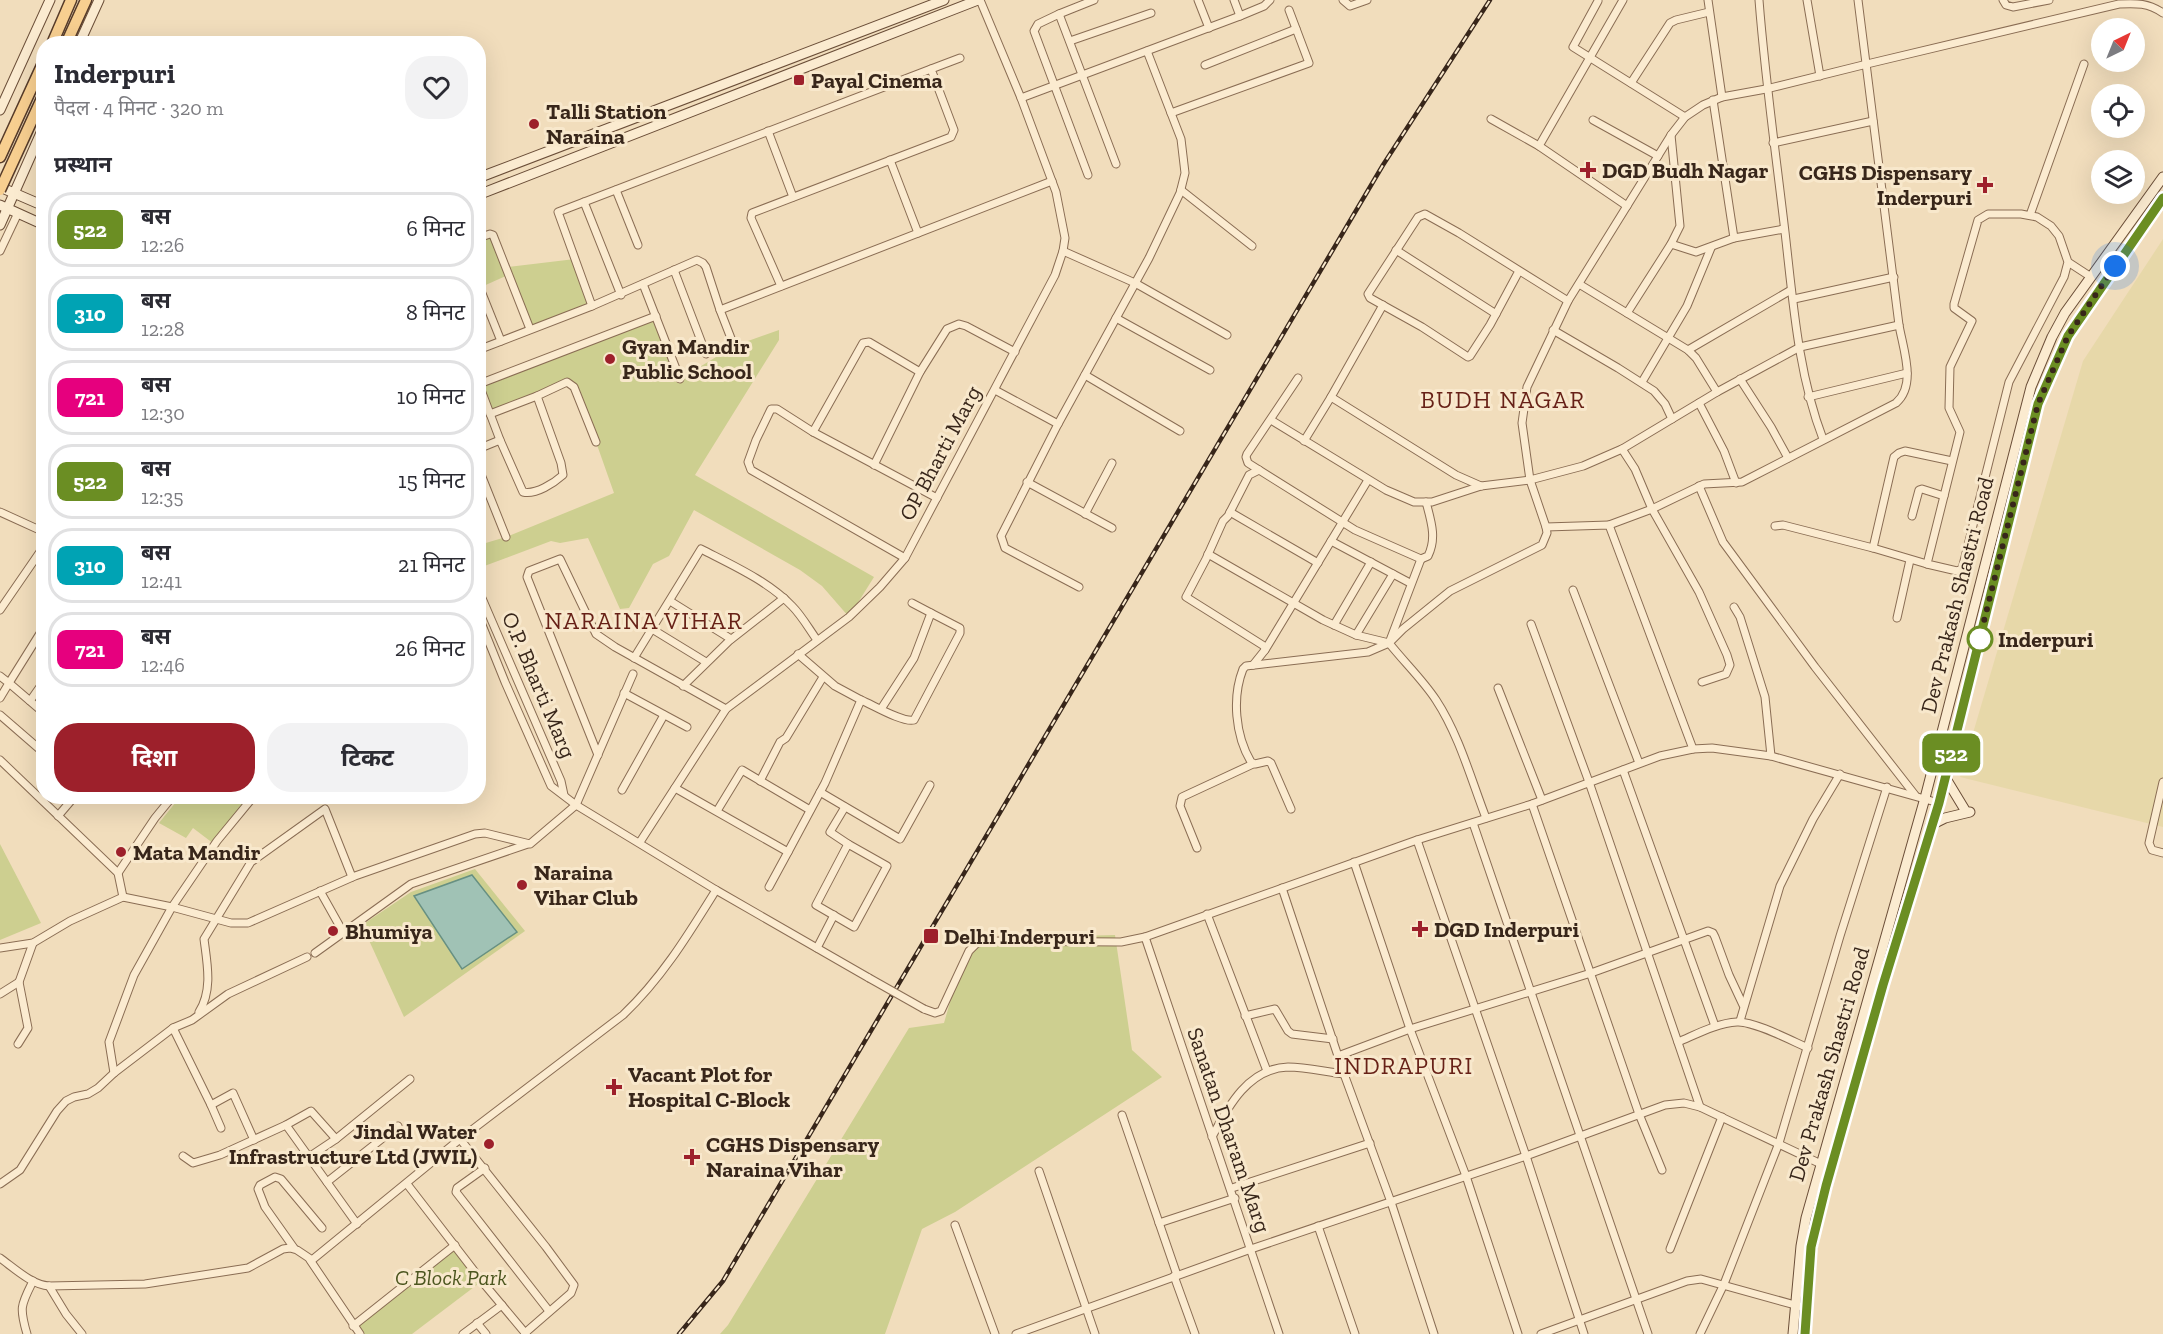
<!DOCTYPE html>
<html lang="hi">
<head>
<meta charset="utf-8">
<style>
	body { margin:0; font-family:"Zilla Slab","Noto Sans Devanagari",serif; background:#f2f2f3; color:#2b2b33; height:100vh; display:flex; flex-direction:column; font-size:22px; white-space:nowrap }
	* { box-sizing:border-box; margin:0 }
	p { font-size:20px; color:#7c7c81 }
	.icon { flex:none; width:33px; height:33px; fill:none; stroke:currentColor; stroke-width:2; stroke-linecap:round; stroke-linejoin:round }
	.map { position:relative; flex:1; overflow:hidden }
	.drawer { position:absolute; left:36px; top:36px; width:450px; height:768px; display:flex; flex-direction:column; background:#fff; border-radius:24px; box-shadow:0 6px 24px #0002 }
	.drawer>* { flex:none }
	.badge { padding:0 12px; border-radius:9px; font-size:21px; line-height:39px }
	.needle { width:39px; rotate:43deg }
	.controls { position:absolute; left:2091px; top:18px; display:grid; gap:12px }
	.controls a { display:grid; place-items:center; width:54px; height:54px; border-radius:50%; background:#fff; box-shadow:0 6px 24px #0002; font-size:30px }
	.you { position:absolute; width:30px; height:30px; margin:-15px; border:4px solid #fff; border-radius:50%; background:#1a73e8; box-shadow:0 0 0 9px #1a73e833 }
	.map>.badge { position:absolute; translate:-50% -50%; box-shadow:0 0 0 3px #fff }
	h2 { padding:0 18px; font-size:22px; line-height:54px }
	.round { display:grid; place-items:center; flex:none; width:63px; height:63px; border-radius:24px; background:#f2f2f3 }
	.overview { display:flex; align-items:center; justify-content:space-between; height:102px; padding:0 18px }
	h1 { font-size:28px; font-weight:700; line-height:45px }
	.primary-button { display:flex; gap:12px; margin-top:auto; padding:12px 18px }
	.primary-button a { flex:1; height:69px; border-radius:24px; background:#9d202b; color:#fff; font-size:24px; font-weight:700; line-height:69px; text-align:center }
	.primary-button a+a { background:#f2f2f3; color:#2b2b33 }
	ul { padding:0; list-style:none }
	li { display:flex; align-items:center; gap:18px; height:75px; margin:0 12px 9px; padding:0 6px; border:3px solid #e1e1e2; border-radius:24px }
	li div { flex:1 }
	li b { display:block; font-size:22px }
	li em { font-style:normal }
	li .badge { min-width:66px; font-weight:700; text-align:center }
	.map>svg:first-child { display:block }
</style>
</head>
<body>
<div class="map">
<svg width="2163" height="1334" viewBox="0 0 2163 1334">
	<rect width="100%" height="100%" fill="#f1ddbc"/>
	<!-- farmland -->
	<path fill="#e7d8a9" d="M2163,239V827L1960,777L2083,361Z"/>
	<!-- green -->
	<g fill="#cdcf90">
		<path d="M491,233L507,267L575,259L592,306L530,329L508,275L479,288V238Z"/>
		<path d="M656,316L680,379L734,346L779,330V340L695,475L874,577L849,617L822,586L800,570L694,510L669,556L653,564L629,608L620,609L588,538L560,543L551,541L479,568V545L506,537L614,493L596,442L571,385L490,414L479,384Z"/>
		<path d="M180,797H253L218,847L193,828L186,838L159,823Z"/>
		<path d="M0,844L41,923L0,940Z"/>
		<path d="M475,869L525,931L404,1017L362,925L411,892Z"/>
		<path d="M1115,935L1132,1050L1162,1077L955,1212L922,1229L885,1334H720L728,1325L909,1028L944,1023L965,950L976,939Z"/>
		<path d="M455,1245L482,1281L412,1334H360L353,1326Z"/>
	</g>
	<!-- water -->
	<path fill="#a0c2b5" stroke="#679082" stroke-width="1.5" d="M472,875L517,932L462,969L414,896Z"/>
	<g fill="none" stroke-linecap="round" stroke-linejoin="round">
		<!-- street casing -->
		<g stroke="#8a6d54" stroke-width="9">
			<g id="street">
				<path d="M1094,0L1059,14L1116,164"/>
				<path d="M1198,0L1209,28"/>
				<path d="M1234,0L1240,16"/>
				<path d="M1343,0L1350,6L1367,0"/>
				<path d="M1623,0L1539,146L1627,206"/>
				<path d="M1708,0L1722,97"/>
				<path d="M1759,0C1765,78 1776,155 1785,232C1793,301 1798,374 1823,439"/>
				<path d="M1807,0L1820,76"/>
				<path d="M2003,0L2006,5L2013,7L2049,0"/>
				<path d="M1598,1L1573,47L1685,117"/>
				<path d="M1059,14L1038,24L1034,31L1088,175"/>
				<path d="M1070,41L1151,13"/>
				<path d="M1205,65L1296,29"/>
				<path d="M1631,83L1670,23L1676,20L1709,12"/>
				<path d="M1021,98L1240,16L1264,6L1270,0"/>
				<path d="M1713,100L1734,238L1784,229"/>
				<path d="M1171,113L1309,63L1289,10"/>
				<path d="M1491,119L1539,146"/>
				<path d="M1593,120L1658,156"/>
				<path d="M768,131L793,197"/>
				<path d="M1773,143L1873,121"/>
				<path d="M890,160L918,233"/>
				<path d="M616,190L638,245"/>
				<path d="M1181,190L1252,246"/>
				<path d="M584,202L621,295"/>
				<path d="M2030,215L2084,64"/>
				<path d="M478,238L490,234L493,235L530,329"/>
				<path d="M1671,244L1696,252L1734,238"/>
				<path d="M1396,250L1496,314"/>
				<path d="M0,251L18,213"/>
				<path d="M1063,251L1135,283L1227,335"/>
				<path d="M2068,262L2064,277L2009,382L1962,569L1957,571L1927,564L1960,432L1949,408L1950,367L1972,321L1954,308V304L1978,220L1988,214H2021L2037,217L2051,226L2059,236L2068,262L2091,277"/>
				<path d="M674,270L706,354"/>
				<path d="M1519,271L1490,325L1470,356L1468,357L1422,327L1370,298L1368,294L1418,217L1425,214L1459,233L1568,301"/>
				<path d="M643,284L680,379"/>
				<path d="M1579,284L1688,350L1696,358L1717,392"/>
				<path d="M479,286L501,341"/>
				<path d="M781,286L751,218L752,213L951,137L954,130L931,69L960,58"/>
				<path d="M1794,299L1894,277"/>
				<path d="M1383,305L1331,397L1456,475L1481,486"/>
				<path d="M720,310L706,267L703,263L697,260L592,306L558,212L931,69"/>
				<path d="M1627,313L1671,244L1680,226L1671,135"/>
				<path d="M1116,318L1210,370"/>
				<path d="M1553,330L1618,368L1654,391L1665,404L1672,419"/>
				<path d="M734,346L720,310L1052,181"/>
				<path d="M478,350L592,306"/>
				<path d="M1688,350L1791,290"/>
				<path d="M1085,375L1180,431"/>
				<path d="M1298,378L1247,454L1246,457L1248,463L1355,530L1421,559L1428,556C1437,538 1431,521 1426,502"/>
				<path d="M1740,379L1771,427L1788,458"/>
				<path d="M478,382L500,440"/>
				<path d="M1642,382L1687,306L1711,248"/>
				<path d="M479,384L656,316"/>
				<path d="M995,390L1058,424"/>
				<path d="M1808,397L1907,373"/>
				<path d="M1699,403L1724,451L1736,483"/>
				<path d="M490,414L537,396"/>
				<path d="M1271,420L1386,490L1414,502H1432L1481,486L1530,480L1583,466L1622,449L1717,392L1800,347L1899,325"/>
				<path d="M813,432L863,343L869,342L920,372"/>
				<path d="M1304,441L1331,397"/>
				<path d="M478,449L500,440L523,492C536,495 554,483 563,475L561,463L537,396L567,382L574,387L596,442"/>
				<path d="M1622,449L1635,469L1652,509L1699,592L1727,655L1730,665L1726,674L1702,682"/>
				<path d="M874,465L920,372L947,329L959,324L966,326L1015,352"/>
				<path d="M478,467L506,537"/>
				<path d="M1027,482L1112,528"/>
				<path d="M1699,486L1723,542L1815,667L1915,795"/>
				<path d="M0,512L44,532"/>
				<path d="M1230,512L1318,563"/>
				<path d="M1085,514L1112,463"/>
				<path d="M1912,516L1919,490L1922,489L1944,496"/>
				<path d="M1609,525L1652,509L1704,484L1742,482L1896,403C1917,385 1903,349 1899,325L1858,0"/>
				<path d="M1775,526L1783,525L1873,548"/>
				<path d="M1546,527L1609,525L1693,749"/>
				<path d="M1331,541L1410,583"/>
				<path d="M1208,554L1323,620L1356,635L1389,643"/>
				<path d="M905,558L751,470L748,462L756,440L771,409H777L813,432L937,498"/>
				<path d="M1927,564L1873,548L1894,457L1899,453L1905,451L1952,461"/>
				<path d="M1079,587L1005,548L1001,536L1058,424L1149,258L1180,193L1185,173L1181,139L1147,51"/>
				<path d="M478,589L561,781L564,795"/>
				<path d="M1573,590L1639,763"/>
				<path d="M670,601L731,639"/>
				<path d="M912,603L931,613"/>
				<path d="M1734,607L1740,617L1765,697L1771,756"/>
				<path d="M0,610L44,546"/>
				<path d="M478,615L505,682L551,786L576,805L716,890L869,978"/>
				<path d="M1897,618L1910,560"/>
				<path d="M1531,624L1589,782L1700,1107"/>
				<path d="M1334,625L1371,562"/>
				<path d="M44,627L9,683L44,713"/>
				<path d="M652,629L706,662"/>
				<path d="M1356,635L1393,574"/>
				<path d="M1265,650L1368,480"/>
				<path d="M634,658L701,549C732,565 768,581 792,606C802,616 809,629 817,640"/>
				<path d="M1253,665L1265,650L1264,646L1186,597L1206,559L1223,521L1228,516L1249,475L1259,470"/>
				<path d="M0,676L9,683L0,698"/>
				<path d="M683,686L729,641L784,598"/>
				<path d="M1498,688L1542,800"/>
				<path d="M624,693L687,727"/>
				<path d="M861,700C873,705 903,723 914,720L960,633V628L931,613L914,658L881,709"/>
				<path d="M30,701L44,681"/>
				<path d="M0,715L44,753"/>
				<path d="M598,755L527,577L529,571L560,559L596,634L615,647L726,709"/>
				<path d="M0,760L118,873L123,897"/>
				<path d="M1623,770L1715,1026"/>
				<path d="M760,781L780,742L786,738L823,677"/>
				<path d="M2163,782L2149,843L2152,850L2163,853"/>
				<path d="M675,788L788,852L825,783L861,700L835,686L798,654"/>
				<path d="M622,790L664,715"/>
				<path d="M820,792L900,839L930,785"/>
				<path d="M1532,804L1639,1114L1662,1170"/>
				<path d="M845,807L830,832L848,844"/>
				<path d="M1291,809L1271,763L1268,761L1255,764L1251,762C1235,735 1232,697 1243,669L1246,666L1368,652L1389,643L1421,559"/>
				<path d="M717,811L742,770L810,810"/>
				<path d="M58,816L75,796"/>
				<path d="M1486,818C1471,779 1459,735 1436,700C1423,680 1404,662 1389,643L1403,629L1450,591L1542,545L1547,533L1546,527L1530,480L1522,423L1527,387L1568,301L1671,135L1685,117L1703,105L1722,97L1766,89L1867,64L2119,4C2137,3 2148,3 2163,13"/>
				<path d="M1473,823L1648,1334"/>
				<path d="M1417,840L1526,1156L1584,1334"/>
				<path d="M640,842L726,709L849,617L880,587L905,558L1055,275L1063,251L1065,238L1056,192L1021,98L980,0"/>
				<path d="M848,844L887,866L854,927L816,905Z"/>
				<path d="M1197,848L1180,806L1182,797L1253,764"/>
				<path d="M1354,862L1410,1029L1466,1176L1518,1334"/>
				<path d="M118,873L155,818L173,796"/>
				<path d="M769,887L788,852"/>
				<path d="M1282,888L1344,1074L1391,1202L1434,1334"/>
				<path d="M320,891L343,932"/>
				<path d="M1207,914L1267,1071"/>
				<path d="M1145,937L1279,1334"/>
				<path d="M0,948L33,943L70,921L123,897L172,907L231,923H248L355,876L475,834L485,833L530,844L576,805L633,674"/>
				<path d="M817,948L834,915"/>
				<path d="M315,953L411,884L528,844"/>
				<path d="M0,994L19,982"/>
				<path d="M924,1009L935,1013L941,1011L969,951L977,943L990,941L1121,942L1145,937L1417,840L1532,804L1660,756L1693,749L1712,748L1771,756L1939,803"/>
				<path d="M199,1012C213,990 207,963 204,939L251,862L325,809L352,877"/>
				<path d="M1245,1016L1275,1009L1288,1031L1292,1034L1333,1039"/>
				<path d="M1740,1021L1780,886L1813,819L1840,774"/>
				<path d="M173,1028L211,1105L233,1093L254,1140"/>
				<path d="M1678,1042C1697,1034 1717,1023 1737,1022C1754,1021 1792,1041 1808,1048"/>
				<path d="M18,1044L28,1028L19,982L33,943"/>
				<path d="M1338,1056L1410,1029L1591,973L1708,931L1713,933L1715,937L1729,975L1743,1005"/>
				<path d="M114,1073L109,1042L134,975L172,907L217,841L254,796"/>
				<path d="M211,1105L221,1128"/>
				<path d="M1122,1115L1177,1275"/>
				<path d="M286,1125L311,1111L336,1139L309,1157"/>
				<path d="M1212,1137C1228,1106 1249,1068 1288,1067C1306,1067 1326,1072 1344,1074"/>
				<path d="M336,1139L410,1079"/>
				<path d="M460,1139L546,1247L574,1285L571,1293L525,1333"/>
				<path d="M183,1156L193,1163L220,1155L286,1125L357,1224"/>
				<path d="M485,1168L457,1188L456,1192L549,1311"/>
				<path d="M1039,1171L1095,1334"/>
				<path d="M327,1182L398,1126"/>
				<path d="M0,1184L20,1170L57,1111L66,1101L74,1097L88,1094L98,1088L114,1073L173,1028L192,1020L228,994L307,957"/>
				<path d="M407,1184L485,1285L526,1334"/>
				<path d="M1232,1188L1370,1143"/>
				<path d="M1159,1223L1235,1198"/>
				<path d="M955,1225L995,1334"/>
				<path d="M1318,1226L1355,1334"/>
				<path d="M294,1248L265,1207L258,1189L260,1185L275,1177L281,1179L322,1228"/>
				<path d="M1670,1249L1722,1117"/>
				<path d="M0,1258C14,1268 32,1285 49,1286L145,1284L248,1268L283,1249L290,1248L297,1250L312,1260L460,1139L623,1015C662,978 688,935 716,890"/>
				<path d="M310,1260L360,1334"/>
				<path d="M1174,1276L1195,1334"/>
				<path d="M49,1286L66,1314L82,1334"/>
				<path d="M477,1323L486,1334"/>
				<path d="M353,1326L455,1245"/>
				<path d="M27,1334C19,1307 21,1305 33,1281"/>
				<path d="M463,1334L502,1305"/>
				<path d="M1016,1334L1251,1249L1526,1156L1665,1105L1684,1103L1700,1107L1821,1164"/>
				<path d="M1541,1334L1687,1281L1701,1279L1806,1308"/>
				<path d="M1700,1334L1724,1284L1779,1143L1840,936L1887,787"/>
			</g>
		</g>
		<!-- secondary casing -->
		<g stroke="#6b4e38" stroke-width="11">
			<g id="secondary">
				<path d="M79,44L99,0"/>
				<path d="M0,110L50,0"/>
				<path d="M478,178L944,0"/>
				<path d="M0,187L44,206"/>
				<path d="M478,195L978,0"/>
				<path d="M0,205L44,225"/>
				<path d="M0,225L44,126"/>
				<path d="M1945,777L1965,810"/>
				<path d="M1931,825L1945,818L1970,812"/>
				<path d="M1793,1334L1801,1246L1806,1218L1925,798L2031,387L2052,337L2065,313L2163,177"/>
				<path d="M1805,1334L1809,1261L1820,1211L1883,985L1939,803L2038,404L2068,336L2163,198"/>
			</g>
		</g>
		<!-- primary casing -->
		<g stroke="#573b29" stroke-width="13">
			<g id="primary">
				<path d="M52,44L71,0"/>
				<path d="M66,44L86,0"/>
				<path d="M0,157L44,61"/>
			</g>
		</g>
		<!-- street -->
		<use href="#street" stroke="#fbebd0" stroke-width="7"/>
		<!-- secondary -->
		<use href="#secondary" stroke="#fbebd0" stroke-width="9"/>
		<!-- primary -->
		<use href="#primary" stroke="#f8cf90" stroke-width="10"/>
		<!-- rail casing -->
		<g stroke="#38261a" stroke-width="4.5">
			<path id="rail" d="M679,1334L723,1281L1383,165L1490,0"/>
		</g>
		<!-- rail -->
		<use href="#rail" stroke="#f8e8cc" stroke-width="2" stroke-dasharray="7" stroke-linecap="butt"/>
		<!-- street-bridge casing -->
		<g stroke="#8a6d54" stroke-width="9" stroke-linecap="butt">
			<path id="street-bridge" d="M869,978L924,1009"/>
		</g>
		<!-- primary-bridge casing -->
		<g stroke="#573b29" stroke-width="13" stroke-linecap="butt">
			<path id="primary-bridge" d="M0,190L44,94"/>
		</g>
		<!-- street-bridge -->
		<use href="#street-bridge" stroke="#fbebd0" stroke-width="7"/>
		<!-- primary-bridge -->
		<use href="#primary-bridge" stroke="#f8cf90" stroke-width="10"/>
	</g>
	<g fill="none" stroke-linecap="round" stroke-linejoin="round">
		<!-- line casing -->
		<g stroke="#fff" stroke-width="14">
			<path id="line" d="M1805,1334L1811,1247L1826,1186L1883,985L1939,803L2038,404L2068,336L2163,198"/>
		</g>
		<!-- line -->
		<use href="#line" stroke="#6b8e23" stroke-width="9"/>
		<!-- walk -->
		<path stroke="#38261a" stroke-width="6" stroke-dasharray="0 10.8" d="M1980,639L1978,645L2038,404L2068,336L2115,266"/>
	</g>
	<!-- markers -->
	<g fill="#9d202b" stroke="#f8e8cc" stroke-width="2">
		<rect x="793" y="74" width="12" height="12" rx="3"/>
		<circle cx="534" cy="124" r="6"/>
		<path d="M1585 161h6v6h6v6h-6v6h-6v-6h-6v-6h6z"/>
		<path d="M1982 176h6v6h6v6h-6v6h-6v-6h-6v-6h6z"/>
		<circle cx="610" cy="359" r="6"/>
		<circle cx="121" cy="852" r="6"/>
		<circle cx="522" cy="885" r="6"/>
		<path d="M1417 920h6v6h6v6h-6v6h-6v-6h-6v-6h6z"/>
		<circle cx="333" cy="931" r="6"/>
		<rect x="923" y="928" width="16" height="16" rx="3"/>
		<path d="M611 1078h6v6h6v6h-6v6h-6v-6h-6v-6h6z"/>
		<circle cx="489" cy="1144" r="6"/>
		<path d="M689 1148h6v6h6v6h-6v6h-6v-6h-6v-6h6z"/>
	</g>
	<circle fill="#fff" stroke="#6b8e23" stroke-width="3" cx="1980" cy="639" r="12"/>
	<g text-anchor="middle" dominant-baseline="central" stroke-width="6" stroke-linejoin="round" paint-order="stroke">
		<!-- poi labels -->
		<g font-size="22" font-weight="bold" fill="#38261a" stroke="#f8e8cc" text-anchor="start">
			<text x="811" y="80">Payal Cinema</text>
			<text x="546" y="111">Talli Station<tspan x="546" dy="25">Naraina</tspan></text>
			<text x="1602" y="170">DGD Budh Nagar</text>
			<text x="1972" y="172" text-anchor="end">CGHS Dispensary<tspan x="1972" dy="25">Inderpuri</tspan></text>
			<text x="622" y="346">Gyan Mandir<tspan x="622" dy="25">Public School</tspan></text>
			<text x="133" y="852">Mata Mandir</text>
			<text x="534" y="872">Naraina<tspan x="534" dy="25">Vihar Club</tspan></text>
			<text x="1434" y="929">DGD Inderpuri</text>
			<text x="345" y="931">Bhumiya</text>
			<text x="944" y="936">Delhi Inderpuri</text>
			<text x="628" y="1074">Vacant Plot for<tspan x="628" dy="25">Hospital C-Block</tspan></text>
			<text x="477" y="1131" text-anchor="end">Jindal Water<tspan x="477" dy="25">Infrastructure Ltd (JWIL)</tspan></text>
			<text x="706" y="1144">CGHS Dispensary<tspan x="706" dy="25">Naraina Vihar</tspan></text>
		</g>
		<!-- street labels -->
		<g font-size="22" fill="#38261a" stroke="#f8e8cc">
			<text transform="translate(940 453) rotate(-62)">OP Bharti Marg</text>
			<text transform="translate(1957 595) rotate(-76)">Dev Prakash Shastri Road</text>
			<text transform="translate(539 685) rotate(67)">O.P. Bharti Marg</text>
			<text transform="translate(1829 1064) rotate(-74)">Dev Prakash Shastri Road</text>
			<text transform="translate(1229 1130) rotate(71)">Sanatan Dharam Marg</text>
		</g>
		<!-- stop labels -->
		<g font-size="22" font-weight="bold" fill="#38261a" stroke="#f8e8cc" text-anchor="start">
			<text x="1998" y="639">Inderpuri</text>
		</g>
		<!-- park labels -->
		<g font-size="22" font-style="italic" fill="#4c561f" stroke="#f8e8cc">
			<text x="451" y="1277">C Block Park</text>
		</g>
		<!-- neighbourhood labels -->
		<g font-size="24" letter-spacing="1.5" fill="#672117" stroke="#f8e8cc">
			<text x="1503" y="399">BUDH NAGAR</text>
			<text x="644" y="620">NARAINA VIHAR</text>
			<text x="1404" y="1065">INDRAPURI</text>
		</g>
	</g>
</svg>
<div class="controls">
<a><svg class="needle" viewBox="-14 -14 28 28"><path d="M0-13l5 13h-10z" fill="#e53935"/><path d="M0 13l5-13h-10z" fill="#7c7c81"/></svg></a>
<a><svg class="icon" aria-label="locate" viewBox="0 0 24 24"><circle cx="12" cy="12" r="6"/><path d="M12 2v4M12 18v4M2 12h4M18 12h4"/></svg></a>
<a><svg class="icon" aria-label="layers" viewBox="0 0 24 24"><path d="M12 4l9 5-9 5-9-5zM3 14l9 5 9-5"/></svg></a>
</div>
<div class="you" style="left:2115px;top:266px"></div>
<b class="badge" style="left:1951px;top:753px;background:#6b8e23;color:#fff">522</b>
<section class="drawer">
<div class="overview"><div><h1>Inderpuri</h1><p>पैदल · 4 मिनट · 320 m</p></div><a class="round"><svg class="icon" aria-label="heart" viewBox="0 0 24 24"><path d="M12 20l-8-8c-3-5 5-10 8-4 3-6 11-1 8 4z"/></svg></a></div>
<h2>प्रस्थान</h2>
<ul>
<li><span class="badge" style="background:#6b8e23;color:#fff">522</span><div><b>बस</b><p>12:26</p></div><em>6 मिनट</em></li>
<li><span class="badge" style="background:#00a3b4;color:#fff">310</span><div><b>बस</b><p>12:28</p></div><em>8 मिनट</em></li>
<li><span class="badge" style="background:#e6007e;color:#fff">721</span><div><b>बस</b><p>12:30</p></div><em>10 मिनट</em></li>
<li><span class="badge" style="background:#6b8e23;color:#fff">522</span><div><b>बस</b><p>12:35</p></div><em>15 मिनट</em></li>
<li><span class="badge" style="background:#00a3b4;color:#fff">310</span><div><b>बस</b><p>12:41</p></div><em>21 मिनट</em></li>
<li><span class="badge" style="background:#e6007e;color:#fff">721</span><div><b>बस</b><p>12:46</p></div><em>26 मिनट</em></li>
</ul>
<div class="primary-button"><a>दिशा</a><a>टिकट</a></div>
</section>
</div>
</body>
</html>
